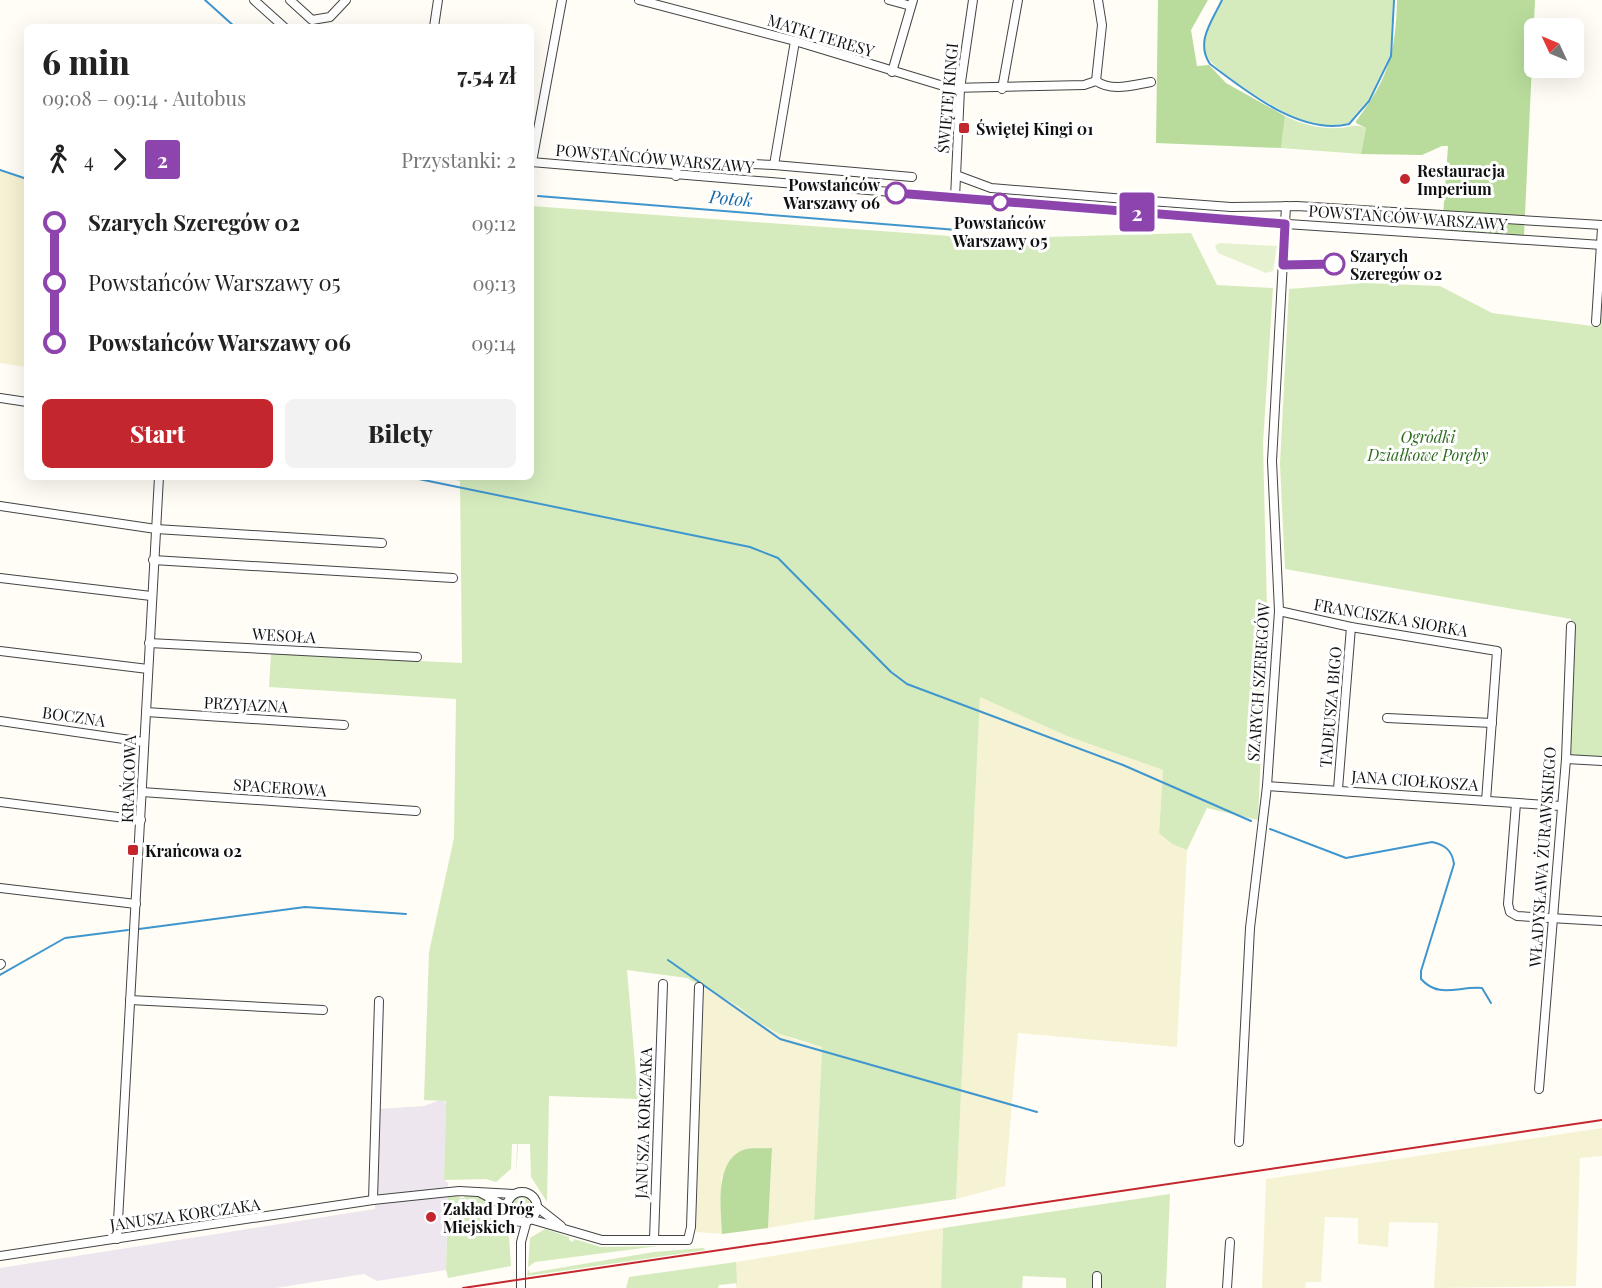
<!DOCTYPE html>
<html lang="pl">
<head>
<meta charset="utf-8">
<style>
	body { margin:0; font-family:"Playfair Display",serif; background:#f2f2f2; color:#222; height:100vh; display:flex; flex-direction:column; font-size:22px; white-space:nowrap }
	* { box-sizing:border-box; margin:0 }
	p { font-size:20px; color:#767676 }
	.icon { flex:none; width:33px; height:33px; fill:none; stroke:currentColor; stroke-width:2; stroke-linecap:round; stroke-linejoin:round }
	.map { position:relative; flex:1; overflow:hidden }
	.drawer { position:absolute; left:24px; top:24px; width:510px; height:456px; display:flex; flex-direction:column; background:#fff; border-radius:9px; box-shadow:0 6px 24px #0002 }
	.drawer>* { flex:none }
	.badge { padding:0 12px; border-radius:4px; font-size:21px; line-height:39px }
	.needle { width:39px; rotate:314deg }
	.controls { position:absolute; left:1524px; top:18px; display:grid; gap:12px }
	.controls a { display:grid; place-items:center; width:60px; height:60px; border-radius:9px; background:#fff; box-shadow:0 6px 24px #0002; font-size:30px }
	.map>.badge { position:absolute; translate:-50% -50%; box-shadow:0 0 0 3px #fff }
	.legs { display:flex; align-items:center; gap:9px; height:66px; padding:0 18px; font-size:20px }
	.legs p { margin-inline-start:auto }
	.summary { display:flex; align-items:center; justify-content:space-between; height:102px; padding:0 18px }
	h1 { font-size:33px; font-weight:800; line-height:45px }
	.primary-button { display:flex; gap:12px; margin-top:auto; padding:12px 18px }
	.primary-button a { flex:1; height:69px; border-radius:9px; background:#c4262e; color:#fff; font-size:24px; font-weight:800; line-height:69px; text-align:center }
	.primary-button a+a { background:#f2f2f2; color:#222 }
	ul { padding:0 18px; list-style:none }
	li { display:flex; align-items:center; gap:21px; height:60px; font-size:22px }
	li i { display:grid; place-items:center; width:9px; height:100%; margin:0 8px; background:currentColor }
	li i::after { content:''; width:15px; height:15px; margin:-8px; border:4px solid; border-radius:50%; background:#fff }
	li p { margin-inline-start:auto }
	li:first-child i { background:linear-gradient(#0000 50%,currentColor 0) }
	li:last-child i { background:linear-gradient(currentColor 50%,#0000 0) }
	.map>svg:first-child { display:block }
</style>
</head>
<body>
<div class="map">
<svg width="1602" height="1288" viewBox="0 0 1602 1288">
	<rect width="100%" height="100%" fill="#fffdf5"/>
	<!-- industrial -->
	<path fill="#eee6ef" d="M443,1099L446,1104L444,1180L448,1183L446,1270L377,1281L364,1274L276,1288H0V1268L375,1209L378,1109L424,1106Z"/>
	<!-- farmland -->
	<g fill="#f6f3d4">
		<path d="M0,170L27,179V367L0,363Z"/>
		<path d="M980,696L1067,736L1163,770L1159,833L1172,844L1187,850L1177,1047L1018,1033L1005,1186L956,1199Z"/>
		<path d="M704,988L738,1006L758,1022L795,1040L822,1047L814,1220L768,1228L772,1149L743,1150L721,1178L722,1234L696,1232Z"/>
		<path d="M1602,1128V1156L1580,1158L1576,1286L1434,1288L1438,1223L1389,1222L1388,1247L1358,1244V1218L1325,1217L1321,1282H1306L1305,1288H1262L1266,1179Z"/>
		<path d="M943,1228L941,1288H736V1262Z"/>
	</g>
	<!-- green -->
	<g fill="#d5ebbd">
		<path d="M1223,0H1393L1390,55L1368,100L1348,123C1332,127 1312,125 1298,119C1280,111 1208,69 1205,52C1201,34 1216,15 1223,0Z"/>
		<path d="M1285,116C1301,124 1319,129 1338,128C1350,128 1354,123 1366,128L1361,154L1281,148Z"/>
		<path d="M531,206L950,236L1046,237L1191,233L1217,285L1273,288L1263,443L1267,610L1258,820L1207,808L1187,850L1172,844L1159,833L1163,770L1067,736L980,697L956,1199L814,1220L822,1047L780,1034L758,1022L738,1006L687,978L627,970L638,1099L549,1096L547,1202L531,1177L530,1144H518L516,1177L517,1144H512L511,1169L496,1182L486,1179L444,1180L446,1101L424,1100L429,952L454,838L456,699L269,687L271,654L462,663L460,481L442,477H531Z"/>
		<path d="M1364,283L1440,286L1492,313L1600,327L1602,307V761L1566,759L1571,619L1285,569L1280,464L1289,289Z"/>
		<path d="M448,1194H458L460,1198H464L465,1194L490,1199V1210L509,1237L511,1266L448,1278L446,1270Z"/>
		<path d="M1170,1194L1166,1288H1066V1278L1023,1276L1022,1288H941L943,1228Z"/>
		<circle cx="521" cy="1207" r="10"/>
		<path d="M545,1229L569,1237V1240L573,1242L574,1239L601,1247L658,1246L535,1262L528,1267L530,1238Z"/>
		<path d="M703,1248L706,1250L527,1276L528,1269L530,1273L654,1252Z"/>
		<path d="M736,1262L737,1283L719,1285L718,1288H626L629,1277Z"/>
	</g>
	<!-- forest -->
	<g fill="#b9dc9c">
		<path d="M1158,0H1208L1191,30L1197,66L1209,65L1226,83L1285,116L1281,148L1156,143Z"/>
		<path d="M1397,0H1535L1524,236L1442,230L1448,146H1442L1422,155L1361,154L1366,128L1356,123V121C1388,80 1396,51 1397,0Z"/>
		<path d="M772,1148L768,1228L722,1234C721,1209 714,1162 743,1150C751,1147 764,1149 772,1148Z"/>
	</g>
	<!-- pitch -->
	<path fill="#e6f2cf" d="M1219,243L1277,246L1273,271L1266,273L1218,253L1215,246Z"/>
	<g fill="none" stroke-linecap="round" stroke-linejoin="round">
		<!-- stream -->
		<g stroke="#3f96cf" stroke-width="2">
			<path d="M205,0L235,27"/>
			<path d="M1222,0C1212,21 1195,42 1210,64C1246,91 1301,136 1349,124L1369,101L1391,56L1394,0"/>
			<path d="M0,170L27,179"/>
			<path d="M538,196L957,230"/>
			<path d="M409,477L750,547L778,558L891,672L907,684L1123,765L1251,821"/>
			<path d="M1270,829L1346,858L1432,842C1445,845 1452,850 1454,864L1421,971V979C1439,999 1458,986 1482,988L1491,1003"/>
			<path d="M139,929L305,907L406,914"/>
			<path d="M668,960L780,1039L1037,1112"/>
			<path d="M0,975L65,938L128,930"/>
		</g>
		<!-- minor casing -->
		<g stroke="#444" stroke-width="10">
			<g id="minor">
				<path d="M254,0L284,27"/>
				<path d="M290,0L312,20L330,17L346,0"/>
				<path d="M639,0L795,41L950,88L1084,85L1096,81C1112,92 1133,85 1151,82"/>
				<path d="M889,0L911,6"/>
				<path d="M434,27L438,0"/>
				<path d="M892,72L913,0"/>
				<path d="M1096,81L1102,25L1098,0"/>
				<path d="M1002,89L1018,0"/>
				<path d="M531,162L1227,220L1602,245"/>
				<path d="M532,162L562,0"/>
				<path d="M774,165L795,41"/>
				<path d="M956,175L991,188L1150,201L1231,207L1297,206L1602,225"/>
				<path d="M676,176L677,161L774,165L912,177"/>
				<path d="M955,198L960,89L973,0"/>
				<path d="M1596,322L1602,228"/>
				<path d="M0,398L27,402"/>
				<path d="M0,506L156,529L382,543"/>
				<path d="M153,560L453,578"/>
				<path d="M0,578L151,596"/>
				<path d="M1279,611L1351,627L1497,651L1486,801"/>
				<path d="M149,643L417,657"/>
				<path d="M0,651L148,669"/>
				<path d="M146,712L344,725"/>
				<path d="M1387,718L1492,723"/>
				<path d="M0,721L144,742"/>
				<path d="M1566,759L1602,761"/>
				<path d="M1267,786L1561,806"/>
				<path d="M1338,789L1351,627"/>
				<path d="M142,792L416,811"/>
				<path d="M0,802L141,820"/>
				<path d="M1516,803L1508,904L1510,912L1517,916L1602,921"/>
				<path d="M0,888L136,904"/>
				<path d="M0,965L1,964"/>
				<path d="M130,1000L323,1010"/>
				<path d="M1539,1089L1566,759L1571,626"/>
				<path d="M1239,1142L1250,928L1267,786L1279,611L1272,461L1286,206"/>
				<circle cx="522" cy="1207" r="15"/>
				<path d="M481,1193L507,1207"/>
				<path d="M373,1200L379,1001"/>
				<path d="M537,1207L561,1226"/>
				<path d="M530,1219L602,1240H688L691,1227L699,987"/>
				<path d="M117,1239L159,477"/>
				<path d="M654,1239L663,984"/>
				<path d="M0,1256L373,1200L459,1191L514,1194"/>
				<path d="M521,1288V1242L527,1220"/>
				<path d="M1097,1288V1276"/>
				<path d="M1227,1288L1230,1242"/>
			</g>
		</g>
		<!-- minor -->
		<use href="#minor" stroke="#fff" stroke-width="8"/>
		<!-- rail -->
		<path stroke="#c4262e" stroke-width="2" d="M463,1288L1602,1120"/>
	</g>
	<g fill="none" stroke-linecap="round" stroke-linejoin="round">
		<!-- line-1 casing -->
		<g stroke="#fff" stroke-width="14">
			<path id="line-1" d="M896,193L1285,224L1283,265L1334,264"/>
		</g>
		<!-- line-1 -->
		<use href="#line-1" stroke="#8e44ad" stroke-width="9"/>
	</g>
	<!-- markers -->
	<g fill="#c4262e" stroke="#fff" stroke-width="2">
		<rect x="958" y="122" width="12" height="12" rx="3"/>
		<circle cx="1405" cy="179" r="6"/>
		<rect x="127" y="844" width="12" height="12" rx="3"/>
		<circle cx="431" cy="1217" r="6"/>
	</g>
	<g fill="#fff" stroke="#8e44ad" stroke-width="3">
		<circle cx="896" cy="193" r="10"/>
		<circle cx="1000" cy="202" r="8"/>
		<circle cx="1334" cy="264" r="10"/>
	</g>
	<g text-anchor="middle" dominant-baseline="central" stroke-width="6" stroke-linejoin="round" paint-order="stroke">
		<!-- street labels -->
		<g font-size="16" fill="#111" stroke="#fff">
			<text transform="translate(821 35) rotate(17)">MATKI TERESY</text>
			<text transform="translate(947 98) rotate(-85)">ŚWIĘTEJ KINGI</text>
			<text transform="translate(655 158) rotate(5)">POWSTAŃCÓW WARSZAWY</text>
			<text transform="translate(1408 217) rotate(4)">POWSTAŃCÓW WARSZAWY</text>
			<text transform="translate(1391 617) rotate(10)">FRANCISZKA SIORKA</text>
			<text transform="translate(284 635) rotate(3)">WESOŁA</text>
			<text transform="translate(1258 682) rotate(-86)">SZARYCH SZEREGÓW</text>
			<text transform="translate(246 704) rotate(3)">PRZYJAZNA</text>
			<text transform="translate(1330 707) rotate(-85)">TADEUSZA BIGO</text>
			<text transform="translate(74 716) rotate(8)">BOCZNA</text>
			<text transform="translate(128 779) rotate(-88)">KRAŃCOWA</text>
			<text transform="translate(1415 780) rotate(4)">JANA CIOŁKOSZA</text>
			<text transform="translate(280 787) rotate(4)">SPACEROWA</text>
			<text transform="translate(1542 857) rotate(-86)">WŁADYSŁAWA ŻURAWSKIEGO</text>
			<text transform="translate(643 1123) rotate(-88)">JANUSZA KORCZAKA</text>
			<text transform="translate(185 1214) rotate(-8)">JANUSZA KORCZAKA</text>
		</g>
		<!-- poi labels -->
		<g font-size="16" font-weight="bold" fill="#111" stroke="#fff" text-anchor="start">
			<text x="976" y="128">Świętej Kingi 01</text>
			<text x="1417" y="170">Restauracja<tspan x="1417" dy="18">Imperium</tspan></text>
			<text x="145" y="850">Krańcowa 02</text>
			<text x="443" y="1208">Zakład Dróg<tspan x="443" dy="18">Miejskich</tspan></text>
		</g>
		<!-- stop labels -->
		<g font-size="16" font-weight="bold" fill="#111" stroke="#fff" text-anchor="end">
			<text x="880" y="184">Powstańców<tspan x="880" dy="18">Warszawy 06</tspan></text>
			<text x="1000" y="222" text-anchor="middle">Powstańców<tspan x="1000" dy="18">Warszawy 05</tspan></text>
			<text x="1350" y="255" text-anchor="start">Szarych<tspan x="1350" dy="18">Szeregów 02</tspan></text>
		</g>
		<!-- park labels -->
		<g font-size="16" font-style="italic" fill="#2f6b1f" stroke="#fff">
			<text x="1428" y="436">Ogródki<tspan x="1428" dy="18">Działkowe Poręby</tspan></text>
		</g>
		<!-- water labels -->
		<g font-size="18" font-style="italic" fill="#1768a6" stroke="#fff">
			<text transform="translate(731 198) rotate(5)">Potok</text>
		</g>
	</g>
</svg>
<div class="controls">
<a><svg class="needle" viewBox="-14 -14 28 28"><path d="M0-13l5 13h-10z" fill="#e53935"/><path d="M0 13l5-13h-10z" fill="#767676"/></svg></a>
</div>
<b class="badge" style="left:1137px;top:212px;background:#8e44ad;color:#fff">2</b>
<section class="drawer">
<div class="summary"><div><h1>6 min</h1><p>09:08 – 09:14 · Autobus</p></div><b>7.54 zł</b></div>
<div class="legs"><svg class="icon" aria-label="walk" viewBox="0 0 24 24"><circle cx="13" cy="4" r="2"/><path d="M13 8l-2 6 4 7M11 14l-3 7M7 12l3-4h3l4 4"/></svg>4<svg class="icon" aria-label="forward" viewBox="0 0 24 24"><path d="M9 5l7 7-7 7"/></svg><b class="badge" style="background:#8e44ad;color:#fff">2</b><p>Przystanki: 2</p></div>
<ul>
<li><i style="color:#8e44ad"></i><b>Szarych Szeregów 02</b><p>09:12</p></li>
<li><i style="color:#8e44ad"></i><span>Powstańców Warszawy 05</span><p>09:13</p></li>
<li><i style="color:#8e44ad"></i><b>Powstańców Warszawy 06</b><p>09:14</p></li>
</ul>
<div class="primary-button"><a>Start</a><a>Bilety</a></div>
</section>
</div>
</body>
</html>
